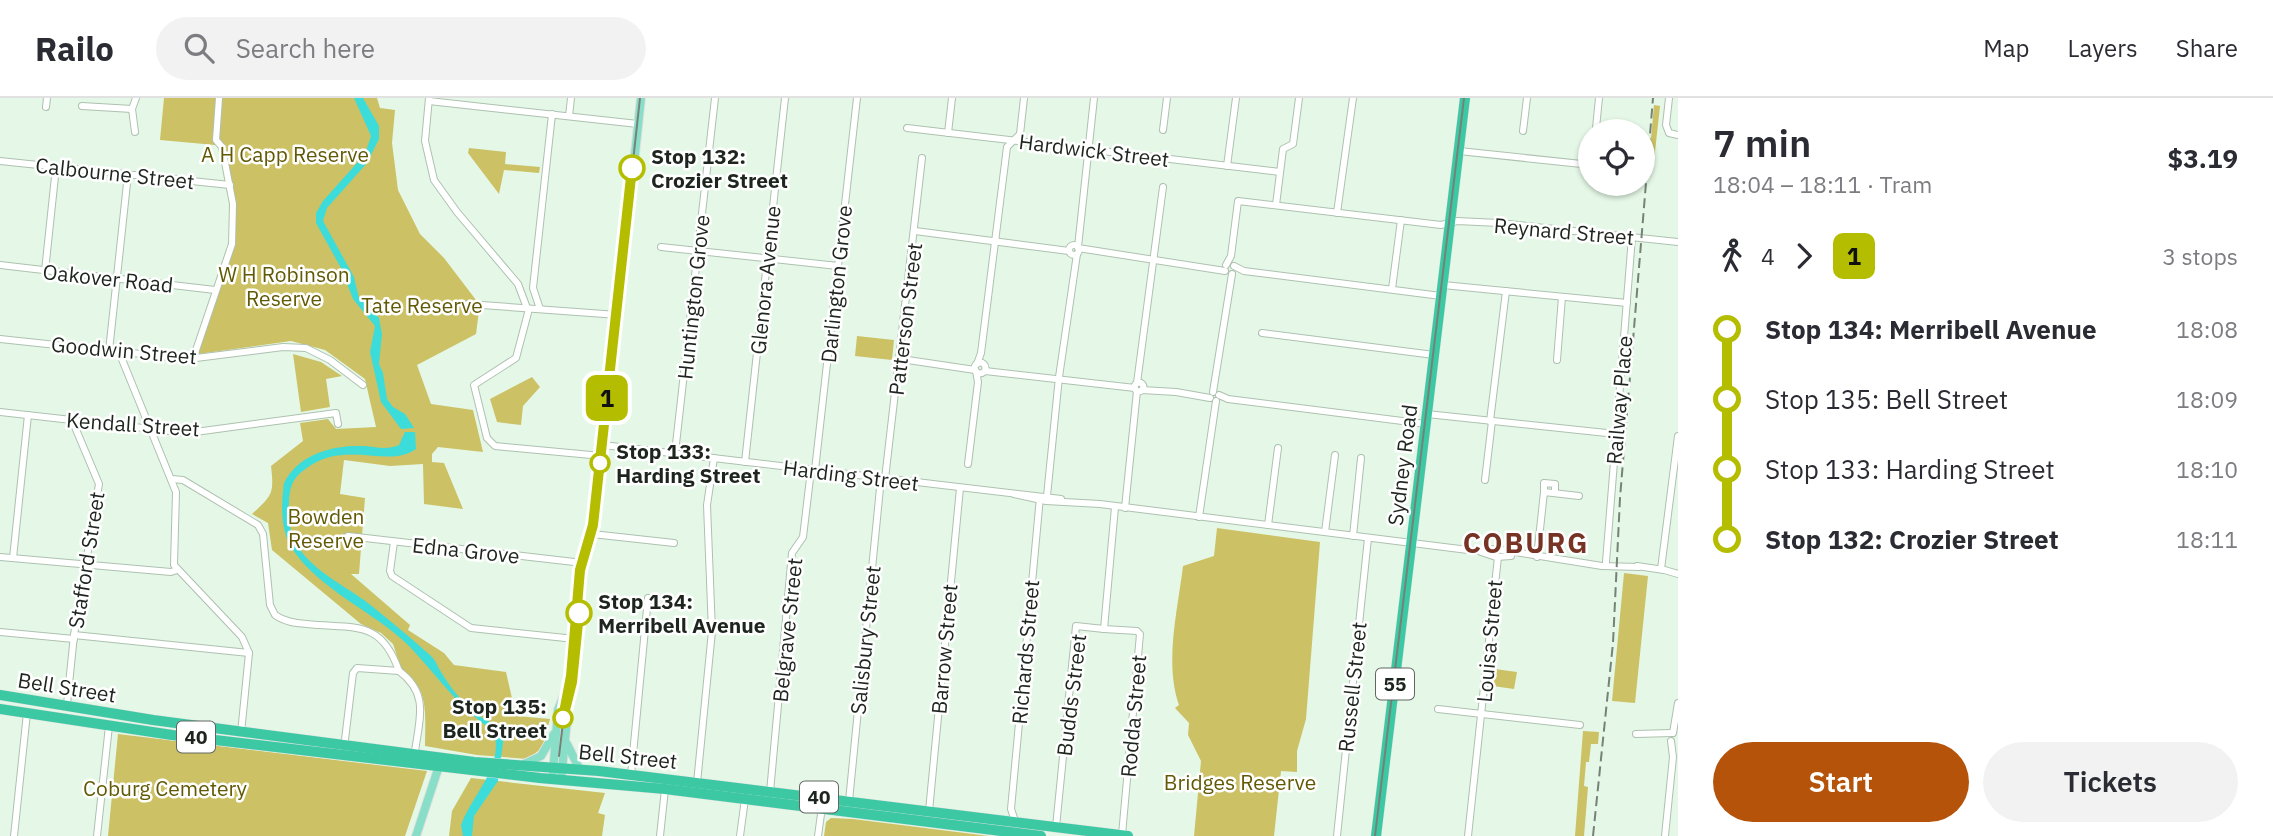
<!DOCTYPE html>
<html lang="en">
<head>
<meta charset="utf-8">
<style>
	body { margin:0; font-family:"IBM Plex Sans",sans-serif; background:#f2f2f3; color:#2b2b33; height:100vh; display:flex; flex-direction:column; font-size:26px; white-space:nowrap }
	* { box-sizing:border-box; margin:0 }
	p { font-size:23px; color:#7c7c81 }
	.icon { flex:none; width:38px; height:38px; fill:none; stroke:currentColor; stroke-width:2; stroke-linecap:round; stroke-linejoin:round }
	.map { position:relative; flex:1; overflow:hidden }
	.sheet { display:flex; flex-direction:column; background:#fff; width:595px }
	.sheet>* { flex:none }
	.badge { padding:0 14px; border-radius:10px; font-size:24px; line-height:46px }
	.tools { position:absolute; left:1578px; top:21px; display:grid; gap:14px }
	.tools a { display:grid; place-items:center; width:77px; height:77px; border-radius:50%; background:#fff; box-shadow:0 2px 5px #0004; font-size:35px }
	.map>.badge { position:absolute; translate:-50% -50%; box-shadow:0 0 0 4px #fff }
	.legs { display:flex; align-items:center; gap:10px; height:77px; padding:0 35px; font-size:23px }
	.legs p { margin-inline-start:auto }
	.head { display:flex; align-items:center; justify-content:space-between; height:119px; padding:0 35px }
	h1 { font-size:38px; font-weight:600; line-height:52px }
	.action { display:flex; gap:14px; margin-top:auto; padding:14px 35px }
	.action a { flex:1; height:80px; border-radius:42px; background:#b45309; color:#fff; font-size:28px; font-weight:600; line-height:80px; text-align:center }
	.action a+a { background:#f2f2f3; color:#2b2b33 }
	ul { padding:0 35px; list-style:none }
	li { display:flex; align-items:center; gap:24px; height:70px; font-size:26px }
	li i { display:grid; place-items:center; width:10px; height:100%; margin:0 9px; background:currentColor }
	li i::after { content:''; width:18px; height:18px; margin:-9px; border:5px solid; border-radius:50%; background:#fff }
	li p { margin-inline-start:auto }
	li:first-child i { background:linear-gradient(#0000 50%,currentColor 0) }
	li:last-child i { background:linear-gradient(currentColor 50%,#0000 0) }
	header { display:flex; align-items:center; gap:42px; box-sizing:border-box; height:98px; padding:0 35px; background:#fff; border-bottom:2px solid #e1e1e2 }
	header strong { font-size:33px }
	nav { display:flex; gap:38px; margin-inline-start:auto; font-size:24px }
	.search { width:490px; height:63px; background:#f2f2f3; display:flex; align-items:center; gap:18px; box-sizing:border-box; padding:0 24px; border-radius:38px; color:#7c7c81; font-size:26px }
	main { display:flex; flex:1; min-height:0 }
	.map>svg:first-child { display:block }
</style>
</head>
<body>
<header>
<strong>Railo</strong>
<div class="search"><svg class="icon" aria-label="search" viewBox="0 0 24 24"><circle cx="10" cy="10" r="6"/><path d="M15 15l6 6"/></svg>Search here</div>
<nav><a>Map</a><a>Layers</a><a>Share</a></nav>
</header>
<main>
<div class="map">
<svg width="1678" height="738" viewBox="0 0 1678 738">
	<rect width="100%" height="100%" fill="#e5f8e7"/>
	<!-- green -->
	<g fill="#ccc164">
		<path d="M164,0H377L380,10L395,12L392,45L398,92L420,136L444,160L476,202V212L479,213L476,236L417,267L431,306L473,312L483,354L438,349L432,356V364L444,365L463,411L424,406L423,366L390,368L344,362L340,396L365,400L359,476H351L410,527L408,532L444,555L454,567L506,574L516,618L550,621L543,649L528,661L477,657L425,648C425,619 430,589 402,573L393,546L381,535L361,526L272,452L268,425L252,416C273,397 274,395 271,368L303,343L300,325L328,321L336,331L376,329L365,281L325,252L291,243L198,256L236,144L226,48L160,42Z"/>
		<path d="M1654,7L1660,8L1654,63H1649Z"/>
		<path d="M469,50L506,54L505,66L540,69L539,75L504,72L499,96L468,55Z"/>
		<path d="M857,238L894,242L892,262L855,258Z"/>
		<path d="M293,256L321,264L342,278L326,281L330,309L301,314Z"/>
		<path d="M532,279L540,289L523,308L521,327L497,324L490,301Z"/>
		<path d="M1217,430L1320,444L1306,621L1297,653V674L1281,673L1274,738H1194L1201,663L1188,637L1189,625L1175,610L1179,607C1164,564 1178,511 1183,468L1214,458Z"/>
		<path d="M1624,475L1648,478L1635,605L1612,603Z"/>
		<path d="M1495,571L1517,574L1514,591L1493,588Z"/>
		<path d="M1583,633L1599,634L1598,646H1591L1589,664H1586L1584,688L1588,689L1584,738H1575Z"/>
		<path d="M118,636L427,673L405,738H108Z"/>
		<path d="M471,680L605,695L598,715L605,717L602,738H449L452,713Z"/>
		<path d="M831,720L853,721L989,738H824L826,724Z"/>
	</g>
	<!-- water -->
	<g fill="#3cdcda">
		<path d="M354,0H363L379,28V41L367,65L327,110L323,123L354,179L359,200L379,220L382,236L379,266L383,275L387,301L393,309L405,316L414,330L401,331L381,304L370,254L375,228L353,201L341,170L316,125V115L323,103L365,56L371,38Z"/>
		<path d="M405,334H415L416,351C386,372 346,339 304,372C292,381 290,389 289,404C284,459 326,475 364,502C386,519 410,539 430,557C436,562 437,568 441,574C450,589 462,604 475,615C485,623 499,625 504,637L498,683L474,718L472,738H463L461,727C472,696 504,670 494,633C459,611 437,577 408,547C373,513 321,493 293,452C280,432 281,408 284,385C298,357 331,347 361,348C375,348 385,353 399,347Z"/>
	</g>
	<g fill="none" stroke-linecap="round" stroke-linejoin="round">
		<!-- minor casing -->
		<g stroke="#aec1b0" stroke-width="8">
			<g id="minor">
				<path d="M429,0L425,43L434,82L457,114L518,186L527,210"/>
				<path d="M1669,0L1666,27L1669,35L1678,37"/>
				<path d="M429,3L638,26"/>
				<path d="M82,8L132,11"/>
				<path d="M46,9L47,0"/>
				<path d="M569,18L571,0"/>
				<path d="M907,30L1280,74"/>
				<path d="M1596,30L1599,0"/>
				<path d="M1163,32L1167,0"/>
				<path d="M1523,33L1527,0"/>
				<path d="M135,34L132,11L136,0"/>
				<path d="M948,35L952,0"/>
				<path d="M1459,53L1591,67"/>
				<path d="M0,63L230,87"/>
				<path d="M1227,68L1236,0"/>
				<path d="M1643,73H1646"/>
				<path d="M1276,107L1283,51L1293,46L1299,0"/>
				<path d="M1337,115L1353,0"/>
				<path d="M915,133L1069,153"/>
				<circle cx="1074" cy="152" r="5"/>
				<path d="M661,149L838,168"/>
				<path d="M1078,149L1094,0"/>
				<path d="M1078,150L1225,173"/>
				<path d="M0,167L215,192"/>
				<path d="M1226,167L1231,158L1238,103L1441,127L1457,123L1499,125L1678,144"/>
				<path d="M1234,168L1244,173L1441,198"/>
				<path d="M45,173L56,69"/>
				<path d="M1443,187L1627,205"/>
				<path d="M1392,191L1401,122"/>
				<path d="M468,206L618,217"/>
				<path d="M529,211L516,260L474,287L487,340L495,348L602,358"/>
				<path d="M540,211L533,190L552,16"/>
				<path d="M1262,235L1434,257"/>
				<path d="M0,241L188,261L283,249L306,250L330,262L363,287"/>
				<path d="M109,253L128,76"/>
				<path d="M119,254L176,394L174,467L242,539L249,555L241,635"/>
				<path d="M193,261L232,146L233,106L222,49L216,42L219,0"/>
				<path d="M901,261L975,272"/>
				<path d="M1557,262L1562,199"/>
				<circle cx="980" cy="270" r="5.5"/>
				<path d="M977,266L981,255L1007,49L1020,36L1024,0"/>
				<path d="M985,273L1135,290"/>
				<circle cx="1139" cy="289" r="4.5"/>
				<path d="M1137,285L1163,89"/>
				<path d="M1142,292L1176,294L1210,300"/>
				<path d="M1213,294L1232,176"/>
				<path d="M1219,297L1228,301L1426,326"/>
				<path d="M0,314L188,335L336,315L338,326"/>
				<path d="M1427,316L1616,336"/>
				<path d="M1490,323L1506,193"/>
				<path d="M1678,338L1661,471L1678,476"/>
				<path d="M603,347L1061,401"/>
				<path d="M675,355L715,0"/>
				<path d="M745,364L785,0"/>
				<path d="M968,366L978,284L976,273"/>
				<path d="M815,372L857,0"/>
				<path d="M172,381L183,382L258,427L263,436L270,507L275,517C285,524 295,525 307,526C355,531 381,521 399,573"/>
				<path d="M885,381L922,60"/>
				<path d="M1485,382L1492,323"/>
				<path d="M1544,394V385L1555,386V395"/>
				<path d="M1014,396L1046,403L1100,406L1476,453L1496,451L1602,468L1639,469"/>
				<path d="M1047,398L1059,279L1077,156"/>
				<path d="M1125,410L1137,293"/>
				<path d="M1199,419L1216,303"/>
				<path d="M1268,427L1278,350"/>
				<path d="M1325,434L1335,357"/>
				<path d="M592,436L674,445"/>
				<path d="M348,438L583,465"/>
				<path d="M1353,438L1361,360"/>
				<path d="M394,444L390,473L392,478L471,530L575,541"/>
				<path d="M1481,454L1496,459L1511,458"/>
				<path d="M0,459L171,474L177,472"/>
				<path d="M1537,459L1544,394L1579,398"/>
				<path d="M13,460L28,317"/>
				<path d="M1606,464L1632,139"/>
				<path d="M1637,468L1664,472"/>
				<path d="M1104,531L1137,533L1140,536L1122,737"/>
				<path d="M0,534L74,541"/>
				<path d="M74,537L249,555"/>
				<path d="M399,573C430,596 419,621 415,654"/>
				<path d="M67,606L74,537L99,386L72,322"/>
				<path d="M1438,611L1580,627"/>
				<path d="M1673,635L1678,605"/>
				<path d="M1636,636L1672,635"/>
				<path d="M344,650L353,575L357,570L399,573"/>
				<path d="M631,677L648,500"/>
				<path d="M697,685L712,533L707,407L714,360"/>
				<path d="M770,694L792,455L803,439L811,372"/>
				<path d="M849,703L881,380"/>
				<path d="M929,713L960,390"/>
				<path d="M1015,723L1011,711L1040,399"/>
				<path d="M1056,729L1076,528L1104,531L1115,409"/>
				<path d="M14,738L27,615"/>
				<path d="M97,738L109,628"/>
				<path d="M660,738L665,691"/>
				<path d="M740,738L745,701"/>
				<path d="M818,738L822,709"/>
				<path d="M1337,738L1368,440"/>
				<path d="M1468,738L1498,459"/>
				<path d="M1665,738L1673,659L1671,643"/>
			</g>
		</g>
		<!-- major casing -->
		<g stroke="#e0e0e0" stroke-width="10">
			<g id="major">
				<path d="M567,646L580,672"/>
				<path d="M522,667L541,658L554,636"/>
				<path d="M553,675L558,612L569,585"/>
				<path d="M561,682L582,472L595,428L641,0"/>
				<path d="M416,738L440,665"/>
			</g>
		</g>
		<!-- highway casing -->
		<g stroke="#e0e0e0" stroke-width="11">
			<g id="highway">
				<path d="M0,597L153,622L474,664L599,673L1128,738"/>
				<path d="M0,611L172,637L540,680L665,691L1041,738"/>
				<path d="M1376,738L1465,0"/>
			</g>
		</g>
		<!-- minor -->
		<use href="#minor" stroke="#fff" stroke-width="6"/>
		<!-- major -->
		<use href="#major" stroke="#89dec8" stroke-width="8"/>
		<!-- highway -->
		<use href="#highway" stroke="#3bc8a3" stroke-width="10"/>
		<!-- tram -->
		<g stroke="#758277" stroke-width="2">
			<path d="M559,658L581,472L593,427L640,0"/>
			<path d="M1375,738L1464,0"/>
		</g>
		<!-- rail -->
		<path stroke="#758277" stroke-width="2" stroke-dasharray="10 5" stroke-linecap="butt" d="M1593,738L1613,545L1620,400L1653,0"/>
	</g>
	<g fill="none" stroke-linecap="round" stroke-linejoin="round">
		<!-- line-1 casing -->
		<g stroke="#fff" stroke-width="16">
			<path id="line-1" d="M579,515L572,584L563,620L571,578L580,472L593,427L632,70"/>
		</g>
		<!-- line-1 -->
		<use href="#line-1" stroke="#b5bd00" stroke-width="10"/>
	</g>
	<!-- markers -->
	<g fill="#fff" stroke="#b5bd00" stroke-width="3.5">
		<circle cx="632" cy="70" r="12"/>
		<circle cx="600" cy="365" r="9"/>
		<circle cx="579" cy="515" r="12"/>
		<circle cx="563" cy="620" r="9"/>
	</g>
	<g text-anchor="middle" dominant-baseline="central" stroke-width="5" stroke-linejoin="round" paint-order="stroke">
		<!-- shield labels -->
		<g fill="#fff" stroke="#626662" stroke-width="2">
			<rect x="1376" y="570.5" width="38" height="31" rx="5"/>
			<rect x="177" y="623.5" width="38" height="31" rx="5"/>
			<rect x="800" y="683.5" width="38" height="31" rx="5"/>
		</g>
		<g font-size="19" font-weight="bold" fill="#1e251f">
			<text x="1395" y="586">55</text>
			<text x="196" y="639">40</text>
			<text x="819" y="699">40</text>
		</g>
		<!-- street labels -->
		<g font-size="21" fill="#1e251f" stroke="#fff">
			<text transform="translate(1094 52) rotate(7)">Hardwick Street</text>
			<text transform="translate(115 75) rotate(6)">Calbourne Street</text>
			<text transform="translate(1564 133) rotate(5)">Reynard Street</text>
			<text transform="translate(108 180) rotate(6)">Oakover Road</text>
			<text transform="translate(765 182) rotate(-84)">Glenora Avenue</text>
			<text transform="translate(836 186) rotate(-84)">Darlington Grove</text>
			<text transform="translate(693 199) rotate(-84)">Huntington Grove</text>
			<text transform="translate(905 221) rotate(-83)">Patterson Street</text>
			<text transform="translate(124 252) rotate(5)">Goodwin Street</text>
			<text transform="translate(1619 302) rotate(-85)">Railway Place</text>
			<text transform="translate(133 326) rotate(4)">Kendall Street</text>
			<text transform="translate(1402 367) rotate(-83)">Sydney Road</text>
			<text transform="translate(851 377) rotate(7)">Harding Street</text>
			<text transform="translate(466 452) rotate(6)">Edna Grove</text>
			<text transform="translate(86 462) rotate(-81)">Stafford Street</text>
			<text transform="translate(787 532) rotate(-84)">Belgrave Street</text>
			<text transform="translate(865 542) rotate(-84)">Salisbury Street</text>
			<text transform="translate(1489 543) rotate(-85)">Louisa Street</text>
			<text transform="translate(944 551) rotate(-85)">Barrow Street</text>
			<text transform="translate(1025 554) rotate(-85)">Richards Street</text>
			<text transform="translate(67 589) rotate(9)">Bell Street</text>
			<text transform="translate(1352 589) rotate(-84)">Russell Street</text>
			<text transform="translate(1071 597) rotate(-83)">Budds Street</text>
			<text transform="translate(1133 618) rotate(-85)">Rodda Street</text>
			<text transform="translate(628 658) rotate(6)">Bell Street</text>
		</g>
		<!-- park labels -->
		<g font-size="21" fill="#625904" stroke="#fff">
			<text x="285" y="56">A H Capp Reserve</text>
			<text x="284" y="176">W H Robinson<tspan x="284" dy="24">Reserve</tspan></text>
			<text x="422" y="207">Tate Reserve</text>
			<text x="326" y="418">Bowden<tspan x="326" dy="24">Reserve</tspan></text>
			<text x="1240" y="684">Bridges Reserve</text>
			<text x="165" y="690">Coburg Cemetery</text>
		</g>
		<!-- stop labels -->
		<g font-size="21" font-weight="bold" fill="#1e251f" stroke="#fff" text-anchor="start">
			<text x="651" y="58">Stop 132:<tspan x="651" dy="24">Crozier Street</tspan></text>
			<text x="616" y="353">Stop 133:<tspan x="616" dy="24">Harding Street</tspan></text>
			<text x="598" y="503">Stop 134:<tspan x="598" dy="24">Merribell Avenue</tspan></text>
			<text x="547" y="608" text-anchor="end">Stop 135:<tspan x="547" dy="24">Bell Street</tspan></text>
		</g>
		<!-- district labels -->
		<g font-size="28" font-weight="bold" letter-spacing="2" fill="#773324" stroke="#fff">
			<text x="1526" y="444">COBURG</text>
		</g>
	</g>
</svg>
<div class="tools">
<a><svg class="icon" aria-label="locate" viewBox="0 0 24 24"><circle cx="12" cy="12" r="6"/><path d="M12 2v4M12 18v4M2 12h4M18 12h4"/></svg></a>
</div>
<b class="badge" style="left:607px;top:300px;background:#b5bd00;color:#111">1</b>
</div>
<section class="sheet">
<div class="head"><div><h1>7 min</h1><p>18:04 – 18:11 · Tram</p></div><b>$3.19</b></div>
<div class="legs"><svg class="icon" aria-label="walk" viewBox="0 0 24 24"><circle cx="13" cy="4" r="2"/><path d="M13 8l-2 6 4 7M11 14l-3 7M7 12l3-4h3l4 4"/></svg>4<svg class="icon" aria-label="forward" viewBox="0 0 24 24"><path d="M9 5l7 7-7 7"/></svg><b class="badge" style="background:#b5bd00;color:#111">1</b><p>3 stops</p></div>
<ul>
<li><i style="color:#b5bd00"></i><b>Stop 134: Merribell Avenue</b><p>18:08</p></li>
<li><i style="color:#b5bd00"></i><span>Stop 135: Bell Street</span><p>18:09</p></li>
<li><i style="color:#b5bd00"></i><span>Stop 133: Harding Street</span><p>18:10</p></li>
<li><i style="color:#b5bd00"></i><b>Stop 132: Crozier Street</b><p>18:11</p></li>
</ul>
<div class="action"><a>Start</a><a>Tickets</a></div>
</section>
</main>
</body>
</html>
